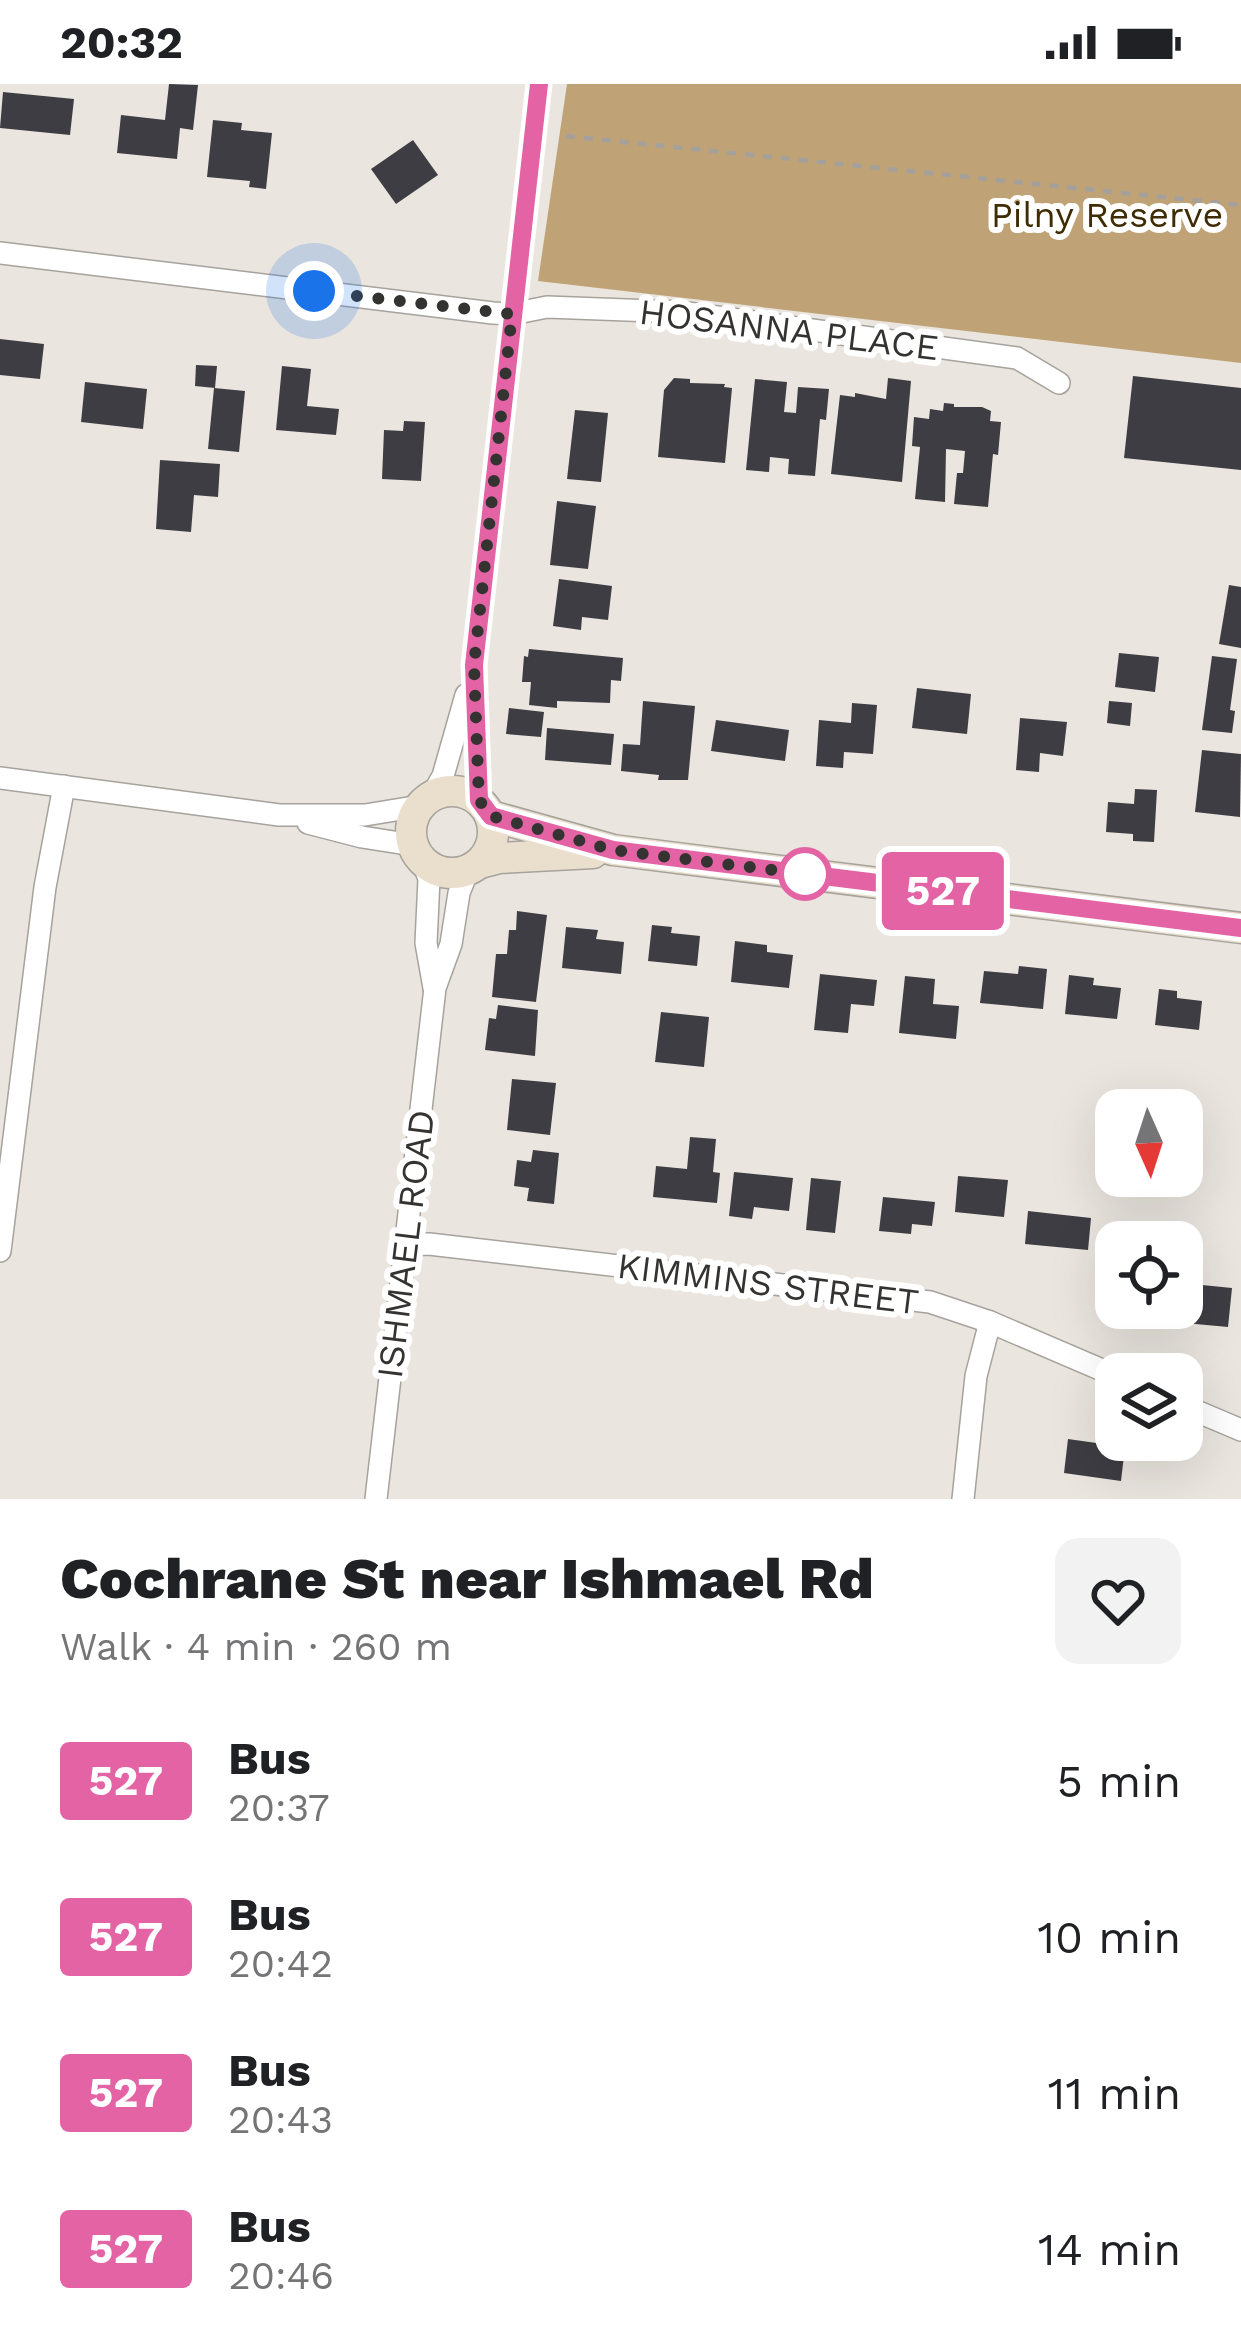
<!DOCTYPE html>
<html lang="en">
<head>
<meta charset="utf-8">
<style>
	body { margin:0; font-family:"Work Sans",sans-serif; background:#f2f2f2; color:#202124; height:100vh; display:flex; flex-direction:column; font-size:45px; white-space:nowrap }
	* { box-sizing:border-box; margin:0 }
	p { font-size:39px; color:#757577 }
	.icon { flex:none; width:66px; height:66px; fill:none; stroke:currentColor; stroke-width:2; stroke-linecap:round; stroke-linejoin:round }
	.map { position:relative; height:1415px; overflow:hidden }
	.side { display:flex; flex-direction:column; background:#fff; flex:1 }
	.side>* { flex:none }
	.badge { padding:0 24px; border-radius:9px; font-size:42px; line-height:78px }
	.needle { width:78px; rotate:177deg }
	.controls { position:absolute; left:1095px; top:1005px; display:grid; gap:24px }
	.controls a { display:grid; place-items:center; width:108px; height:108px; border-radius:24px; background:#fff; box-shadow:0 12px 48px #0002; font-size:60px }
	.you { position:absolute; width:60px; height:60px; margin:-30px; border:9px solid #fff; border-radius:50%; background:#1a73e8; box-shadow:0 0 0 18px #1a73e833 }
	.map>.badge { position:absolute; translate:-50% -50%; box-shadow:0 0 0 6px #fff }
	.round { display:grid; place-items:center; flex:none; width:126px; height:126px; border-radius:24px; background:#f2f2f2 }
	.overview { display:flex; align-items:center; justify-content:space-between; height:204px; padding:0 60px }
	h1 { font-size:57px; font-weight:800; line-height:90px }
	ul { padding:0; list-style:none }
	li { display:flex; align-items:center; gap:36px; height:156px; padding:0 60px }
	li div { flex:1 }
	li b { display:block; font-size:45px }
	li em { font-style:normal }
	li .badge { min-width:132px; font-weight:700; text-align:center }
	.status { display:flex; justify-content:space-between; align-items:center; height:84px; padding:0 60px; background:#fff; direction:ltr }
	.status svg { height:33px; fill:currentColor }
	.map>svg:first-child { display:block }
</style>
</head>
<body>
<div class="status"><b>20:32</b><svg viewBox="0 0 49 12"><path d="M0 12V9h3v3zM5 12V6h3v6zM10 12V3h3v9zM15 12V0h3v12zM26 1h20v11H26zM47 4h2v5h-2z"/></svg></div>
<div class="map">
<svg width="1241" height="1415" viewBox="0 0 1241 1415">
	<rect width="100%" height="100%" fill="#eae5df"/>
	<!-- forest -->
	<path fill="#bfa376" d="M567,0H1241V279L538,197Z"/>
	<!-- building -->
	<g fill="#3e3d43">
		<path d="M169,0L198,1L193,46L180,44L177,75L117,69L121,31L165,36Z"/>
		<path d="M3,8L74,15L70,51L0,44Z"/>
		<path d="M213,36L242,39L241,46L272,49L266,105L249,103L250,97L207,93Z"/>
		<path d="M413,56L438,91L396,120L371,85Z"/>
		<path d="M0,255L44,260L40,295L0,291Z"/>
		<path d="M196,281L217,282L215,304L195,302Z"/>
		<path d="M282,282L311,285L307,322L339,325L336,351L276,346Z"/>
		<path d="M1133,292L1241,304V386L1124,374Z"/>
		<path d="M674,294L690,295V299L725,300L724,303L732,304L725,379L658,373L664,306Z"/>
		<path d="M888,294L911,297L902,398L831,390L840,311L855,313V309L886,315Z"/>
		<path d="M755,295L787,298L784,328L796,329L798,303L829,305L826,336L820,335L815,392L788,390L789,375L770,373L769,388L746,386Z"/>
		<path d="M85,298L147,305L143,345L81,338Z"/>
		<path d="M214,304L245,307L239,368L208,365Z"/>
		<path d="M944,319L954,320V323H982L991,327L990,337L1001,338L998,371L993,370L988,423L954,420L957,389H963L965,367L946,365L945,418L915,415L920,363L912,362L914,333L929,335L930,325L943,327Z"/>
		<path d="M575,326L608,329L601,398L567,395Z"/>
		<path d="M404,337L425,338L421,397L382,395L384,346L403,347Z"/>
		<path d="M160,376L220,380L218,413L194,411L191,448L156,445Z"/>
		<path d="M557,417L596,422L588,485L550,481Z"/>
		<path d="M559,495L612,502L608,536L582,533L581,546L553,542Z"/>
		<path d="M1229,501L1241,503V564L1219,560Z"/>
		<path d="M529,565L623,574L621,597L611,596L610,619L557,617V624L529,621L531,598H522L524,572L528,573Z"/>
		<path d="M1119,569L1159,573L1155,608L1115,603Z"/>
		<path d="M1212,572L1237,575L1230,626L1235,627L1232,649L1202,646Z"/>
		<path d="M917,604L971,610L967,650L912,644Z"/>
		<path d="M643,617L695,622L688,696H658L659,691L621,687L623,660L640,661Z"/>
		<path d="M1109,617L1132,619L1130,642L1107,639Z"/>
		<path d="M852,619L877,621L873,670L844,668L843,684L816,682L819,636L851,639Z"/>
		<path d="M509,624L544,628L541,653L506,650Z"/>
		<path d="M1020,634L1067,638L1063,672L1040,669L1039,688L1016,686Z"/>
		<path d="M716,636L789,646L785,677L711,667Z"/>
		<path d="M547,644L614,650L611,681L545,676Z"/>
		<path d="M1202,666L1241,670L1240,733L1195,728Z"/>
		<path d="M1135,705L1157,706L1154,758L1133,757V750L1106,748L1108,718L1134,720Z"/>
		<path d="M517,827L547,831L536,918L492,913L496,870H507L509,846H516Z"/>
		<path d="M652,841L672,843L671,849L700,852L697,882L648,877Z"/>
		<path d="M566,843L598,846L596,855L624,858L621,890L562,884Z"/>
		<path d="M735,857L767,861V868L793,871L789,904L731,898Z"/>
		<path d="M1019,882L1047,885L1043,925L980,919L984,887L1018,890Z"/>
		<path d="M820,890L877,896L874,922L851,920L848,949L814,946Z"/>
		<path d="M1069,891L1094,894L1093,901L1121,904L1117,935L1065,930Z"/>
		<path d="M905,892L935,895L933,920L959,922L956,955L899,949Z"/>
		<path d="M1159,905L1177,907V914L1202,917L1199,946L1155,941Z"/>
		<path d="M498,921L538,926L535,972L485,966L489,934L496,935Z"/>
		<path d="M661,928L709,933L704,983L655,978Z"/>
		<path d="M512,995L556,999L550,1051L507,1046Z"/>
		<path d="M690,1053L716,1055L713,1088L720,1089L717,1119L653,1113L656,1082L687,1085Z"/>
		<path d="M533,1066L559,1069L554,1120L527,1117L529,1104L514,1102L517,1076L531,1078Z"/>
		<path d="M734,1088L793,1094L789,1127L754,1123L752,1135L729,1132Z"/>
		<path d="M958,1092L1008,1096L1004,1133L955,1128Z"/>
		<path d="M811,1094L841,1097L835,1149L806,1146Z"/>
		<path d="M883,1113L935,1118L932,1142L912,1140L911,1150L879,1147Z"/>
		<path d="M1028,1127L1091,1134L1088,1166L1025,1160Z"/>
		<path d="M1182,1199L1232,1204L1228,1243L1174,1238L1176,1224H1182Z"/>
		<path d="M1068,1355L1125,1363L1121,1397L1064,1389Z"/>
	</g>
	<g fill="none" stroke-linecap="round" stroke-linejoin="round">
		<!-- street casing -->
		<g stroke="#a6a29c" stroke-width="24">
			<g id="street">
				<path d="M0,169L493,229L512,230L547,223L680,228L1017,274L1059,299"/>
				<path d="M0,694L279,731H365L420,722"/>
				<path d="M431,713L443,692L466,611"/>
				<path d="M479,716L474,581L539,0"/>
				<path d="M308,739L362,753L413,761"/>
				<path d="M423,778L429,795L426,859L434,904"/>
				<path d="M407,1161L429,1160L930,1218L990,1238L1116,1292"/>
				<path d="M0,1167L45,803L64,702"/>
				<path d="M1182,1321L1241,1346"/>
				<path d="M376,1415L435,904L451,860L459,809L468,786"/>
				<path d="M963,1415L976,1292L990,1238"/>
			</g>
		</g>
		<!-- secondary casing -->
		<g stroke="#a6a29c" stroke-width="33">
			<g id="secondary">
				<circle cx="452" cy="748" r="41"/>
				<path d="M491,732L613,766L1241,844"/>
				<path d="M480,779L499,774L593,769"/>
			</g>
		</g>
		<!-- path -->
		<path stroke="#a4a09c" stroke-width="4.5" stroke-dasharray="9 9" stroke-linecap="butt" d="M566,52L1241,121"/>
		<!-- street -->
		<use href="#street" stroke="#fff" stroke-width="21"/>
		<!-- secondary -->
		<use href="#secondary" stroke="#eadfcd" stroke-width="30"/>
	</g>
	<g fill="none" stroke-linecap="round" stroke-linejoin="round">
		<!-- line casing -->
		<g stroke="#fff" stroke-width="27">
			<path id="line" d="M539,0L474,581L479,716L491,732L613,766L1241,844"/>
		</g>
		<!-- line -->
		<use href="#line" stroke="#e463a4" stroke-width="18"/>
		<!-- walk -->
		<path stroke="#353331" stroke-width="12" stroke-dasharray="0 21.6" d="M314,207L512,230L474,581L479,716L491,732L613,766L805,790"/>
	</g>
	<!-- markers -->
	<circle fill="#fff" stroke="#e463a4" stroke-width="6" cx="805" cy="790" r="24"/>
	<g text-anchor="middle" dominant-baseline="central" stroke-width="12" stroke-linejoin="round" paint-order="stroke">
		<!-- park labels -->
		<g font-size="36" fill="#3f2b04" stroke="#fff">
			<text x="1107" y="131">Pilny Reserve</text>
		</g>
		<!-- street labels -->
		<g font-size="36" fill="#353331" stroke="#fff">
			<text transform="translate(789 246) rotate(7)">HOSANNA PLACE</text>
			<text transform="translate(406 1160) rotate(-83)">ISHMAEL ROAD</text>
			<text transform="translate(768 1200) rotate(7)">KIMMINS STREET</text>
		</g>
	</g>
</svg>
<div class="controls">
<a><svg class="needle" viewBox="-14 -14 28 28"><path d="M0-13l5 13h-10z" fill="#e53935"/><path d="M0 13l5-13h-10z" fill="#757577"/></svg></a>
<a><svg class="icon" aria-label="locate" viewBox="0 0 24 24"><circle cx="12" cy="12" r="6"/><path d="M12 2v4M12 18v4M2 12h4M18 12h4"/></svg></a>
<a><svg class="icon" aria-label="layers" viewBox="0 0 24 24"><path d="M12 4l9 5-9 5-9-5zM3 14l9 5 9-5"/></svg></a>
</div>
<div class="you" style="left:314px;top:207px"></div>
<b class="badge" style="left:943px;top:807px;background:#e463a4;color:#fff">527</b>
</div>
<section class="side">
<div class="overview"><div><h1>Cochrane St near Ishmael Rd</h1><p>Walk · 4 min · 260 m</p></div><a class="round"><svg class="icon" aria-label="heart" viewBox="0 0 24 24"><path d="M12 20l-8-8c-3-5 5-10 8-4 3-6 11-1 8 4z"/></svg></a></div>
<ul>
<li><span class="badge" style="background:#e463a4;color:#fff">527</span><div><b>Bus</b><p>20:37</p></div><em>5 min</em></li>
<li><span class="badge" style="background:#e463a4;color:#fff">527</span><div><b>Bus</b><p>20:42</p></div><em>10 min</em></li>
<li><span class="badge" style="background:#e463a4;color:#fff">527</span><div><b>Bus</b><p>20:43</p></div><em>11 min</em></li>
<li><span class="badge" style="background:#e463a4;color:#fff">527</span><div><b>Bus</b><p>20:46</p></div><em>14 min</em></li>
</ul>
</section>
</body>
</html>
